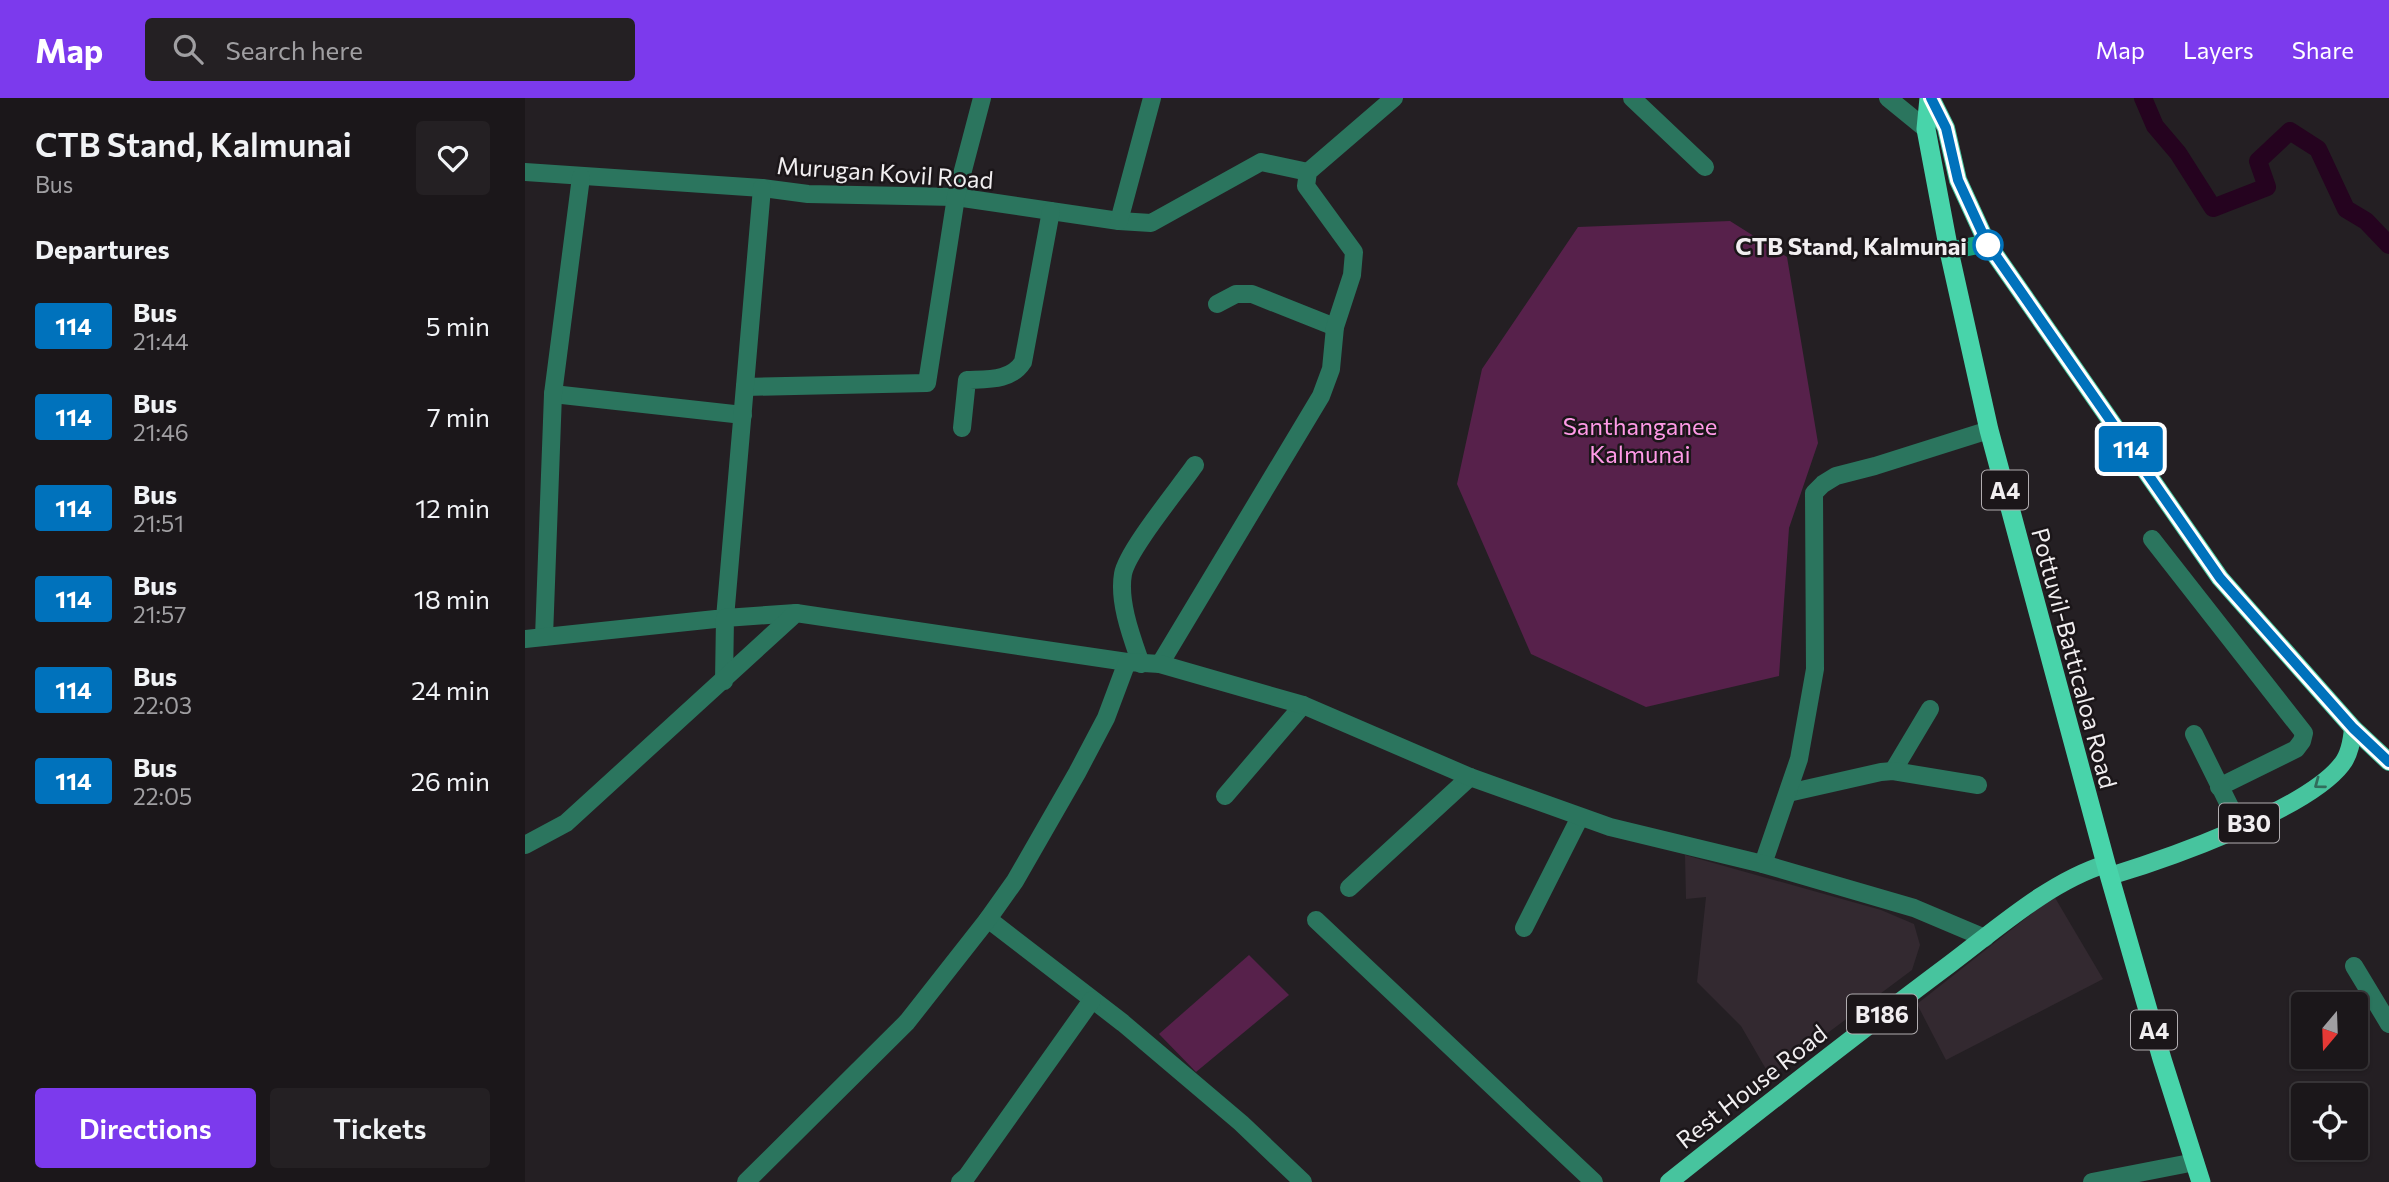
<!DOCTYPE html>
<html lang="en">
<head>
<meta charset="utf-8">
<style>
	body { margin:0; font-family:Commissioner,sans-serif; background:#242023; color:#f1f3f6; height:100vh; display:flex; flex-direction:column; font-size:26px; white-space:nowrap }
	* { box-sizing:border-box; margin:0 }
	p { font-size:23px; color:#a09fa2 }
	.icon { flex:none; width:38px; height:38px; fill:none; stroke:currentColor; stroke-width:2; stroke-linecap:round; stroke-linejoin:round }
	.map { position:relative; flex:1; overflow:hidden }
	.drawer { display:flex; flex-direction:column; background:#1b171a; width:525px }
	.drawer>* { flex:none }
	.badge { padding:0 14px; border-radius:5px; font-size:24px; line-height:46px }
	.needle { width:46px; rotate:199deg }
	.tools { position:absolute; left:1766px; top:894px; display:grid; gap:14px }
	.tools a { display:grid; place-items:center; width:77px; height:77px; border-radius:7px; background:#1b171a; box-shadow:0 2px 5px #0004,0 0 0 2px #393639; font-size:35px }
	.map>.badge { position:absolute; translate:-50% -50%; box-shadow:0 0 0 4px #fff }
	h2 { padding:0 35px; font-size:26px; line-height:63px }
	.round { display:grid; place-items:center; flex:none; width:74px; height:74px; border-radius:7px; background:#242023 }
	.headline { display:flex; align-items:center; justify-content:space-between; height:119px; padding:0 35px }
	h1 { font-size:33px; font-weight:600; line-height:52px }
	.primary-button { display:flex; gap:14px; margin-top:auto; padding:14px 35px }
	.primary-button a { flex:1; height:80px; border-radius:7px; background:#7c3aed; color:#fff; font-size:28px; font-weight:600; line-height:80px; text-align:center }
	.primary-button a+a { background:#242023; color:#f1f3f6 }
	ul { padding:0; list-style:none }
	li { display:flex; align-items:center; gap:21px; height:91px; padding:0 35px }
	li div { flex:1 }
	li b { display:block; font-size:26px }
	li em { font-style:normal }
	li .badge { min-width:77px; font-weight:700; text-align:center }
	header { display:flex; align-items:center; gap:42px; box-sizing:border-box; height:98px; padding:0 35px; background:#7c3aed; color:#fff }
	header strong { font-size:33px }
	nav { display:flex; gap:38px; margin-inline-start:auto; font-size:24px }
	.search { width:490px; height:63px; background:#242023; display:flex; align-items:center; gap:18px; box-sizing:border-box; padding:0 24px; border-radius:7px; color:#a09fa2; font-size:26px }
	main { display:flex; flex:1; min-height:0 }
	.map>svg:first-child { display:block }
</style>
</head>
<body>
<header>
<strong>Map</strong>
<div class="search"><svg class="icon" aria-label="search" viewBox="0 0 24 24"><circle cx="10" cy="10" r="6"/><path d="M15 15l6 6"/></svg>Search here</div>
<nav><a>Map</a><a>Layers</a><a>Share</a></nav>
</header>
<main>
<section class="drawer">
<div class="headline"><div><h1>CTB Stand, Kalmunai</h1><p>Bus</p></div><a class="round"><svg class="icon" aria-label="heart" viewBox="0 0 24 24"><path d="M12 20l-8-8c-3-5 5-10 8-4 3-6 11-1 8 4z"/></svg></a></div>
<h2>Departures</h2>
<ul>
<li><span class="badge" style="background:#0072bc;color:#fff">114</span><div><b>Bus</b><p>21:44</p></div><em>5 min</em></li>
<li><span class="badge" style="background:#0072bc;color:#fff">114</span><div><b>Bus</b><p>21:46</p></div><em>7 min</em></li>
<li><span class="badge" style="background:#0072bc;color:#fff">114</span><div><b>Bus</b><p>21:51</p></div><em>12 min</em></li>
<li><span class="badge" style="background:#0072bc;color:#fff">114</span><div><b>Bus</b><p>21:57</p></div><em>18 min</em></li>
<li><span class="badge" style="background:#0072bc;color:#fff">114</span><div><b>Bus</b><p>22:03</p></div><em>24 min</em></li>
<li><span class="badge" style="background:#0072bc;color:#fff">114</span><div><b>Bus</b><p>22:05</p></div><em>26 min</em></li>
</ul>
<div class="primary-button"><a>Directions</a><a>Tickets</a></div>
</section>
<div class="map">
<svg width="1864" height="1084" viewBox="0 0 1864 1084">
	<rect width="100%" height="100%" fill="#241f23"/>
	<!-- built -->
	<g fill="#332930">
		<path d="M1160,757L1356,812L1389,826L1395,847L1387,872L1245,978L1216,928L1172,884L1181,799L1161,801Z"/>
		<path d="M1529,798L1578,881L1421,962L1392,906Z"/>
	</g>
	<!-- green -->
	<g fill="#57214b">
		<path d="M1205,123L1262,159L1293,345L1264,430L1254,578L1121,609L1006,556L932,386L957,271L1053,129Z"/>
		<path d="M724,857L764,897L671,974L634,936Z"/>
	</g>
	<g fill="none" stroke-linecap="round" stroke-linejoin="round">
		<!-- canal -->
		<path stroke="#25031f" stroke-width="18" d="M1618,0L1630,28L1653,55L1688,110L1742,89L1733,63L1765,33L1793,51L1821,111L1841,123L1864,147"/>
		<!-- minor -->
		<g stroke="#2b755e" stroke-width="18">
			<path d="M1107,0L1180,69"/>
			<path d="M1363,0L1401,31"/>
			<path d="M0,74L237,90L283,96L431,99L594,123L626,125L736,64L783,74"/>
			<path d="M594,123L627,0"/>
			<path d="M692,206L711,196H727L810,229"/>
			<path d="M220,289L402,285L431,99L457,0"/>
			<path d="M28,296L218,317"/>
			<path d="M437,330L442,282C463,281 486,283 498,264L526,113"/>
			<path d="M1627,441L1779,635L1777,643L1771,651L1694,689"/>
			<path d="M19,539L28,296L56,79"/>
			<path d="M0,541L200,520L237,90"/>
			<path d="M616,566C607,540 593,504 598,476C602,453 654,390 670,367"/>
			<path d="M635,566L796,298L806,271L810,229L827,177L829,154L781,88L783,74L869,0"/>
			<path d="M199,583L200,520L271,515"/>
			<path d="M1669,636L1715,729"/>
			<path d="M1368,673L1405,611"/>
			<path d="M1263,695L1356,674L1368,673L1453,687"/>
			<path d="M700,698L778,607"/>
			<path d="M0,747L41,725L271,515L602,564"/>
			<path d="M1238,766L1274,661L1290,571L1289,395L1298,386L1311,378L1350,368L1464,332"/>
			<path d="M824,790L945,679"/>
			<path d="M463,821L598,925L716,1025L778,1084"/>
			<path d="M791,822L1069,1084"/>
			<path d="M999,830L1055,719"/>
			<path d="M1829,868L1864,926"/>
			<path d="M221,1084L382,924L463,821L490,783L552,675L581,620L602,564L635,566L778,607L945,679L1085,729L1238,766L1389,810L1460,840"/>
			<path d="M435,1084L442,1078L567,902"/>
			<path d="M1567,1084L1670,1064"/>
		</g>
		<!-- secondary -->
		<path stroke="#18a580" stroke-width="18" d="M1424,153L1462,145"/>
		<!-- primary -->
		<g stroke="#47c49e" stroke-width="18">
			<path d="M1406,0L1421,30L1433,82L1462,145L1695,480L1828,630L1864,664"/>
			<path d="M1585,778C1641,761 1782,712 1817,666C1825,656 1827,642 1828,630"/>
			<path d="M1144,1084C1237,1010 1330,937 1425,866C1473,830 1524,784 1581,766"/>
		</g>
		<!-- trunk -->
		<path stroke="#48d4aa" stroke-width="19" d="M1404,0L1401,31L1424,153L1464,332L1581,766L1637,961L1676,1084"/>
	</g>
	<!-- one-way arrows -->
	<defs><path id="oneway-chevron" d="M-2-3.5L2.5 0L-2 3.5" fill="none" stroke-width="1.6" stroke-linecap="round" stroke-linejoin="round" transform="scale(1.75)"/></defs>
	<use stroke="#316d5c" href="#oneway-chevron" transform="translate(1794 686) rotate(143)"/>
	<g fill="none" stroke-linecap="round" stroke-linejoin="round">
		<!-- line casing -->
		<g stroke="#fff" stroke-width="16">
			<path id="line" d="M1406,0L1421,30L1433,82L1462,145L1695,480L1828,630L1864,664"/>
		</g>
		<!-- line -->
		<use href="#line" stroke="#0072bc" stroke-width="10"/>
	</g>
	<!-- markers -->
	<circle fill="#fff" stroke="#0072bc" stroke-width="3.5" cx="1463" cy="147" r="14"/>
	<g text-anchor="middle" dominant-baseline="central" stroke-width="5" stroke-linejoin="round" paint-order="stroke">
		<!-- shield labels -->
		<g fill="#1b1619" stroke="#b1adb0" stroke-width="2">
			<rect x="1457" y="372.5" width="46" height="39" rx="5"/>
			<rect x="1694" y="705.5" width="60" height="39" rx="5"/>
			<rect x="1322" y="896.5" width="70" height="39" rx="5"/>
			<rect x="1606" y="912.5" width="46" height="39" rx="5"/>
		</g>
		<g font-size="23" font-weight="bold" fill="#f1eef0">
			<text x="1480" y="392">A4</text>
			<text x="1724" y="725">B30</text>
			<text x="1357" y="916">B186</text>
			<text x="1629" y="932">A4</text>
		</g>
		<!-- street labels -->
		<g font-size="24" fill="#f1eef0" stroke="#1b1619">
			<text transform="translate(360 74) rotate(4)">Murugan Kovil Road</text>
			<text transform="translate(1550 560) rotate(75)">Pottuvil-Batticaloa Road</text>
			<text transform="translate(1226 988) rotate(-38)">Rest House Road</text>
		</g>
		<!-- stop labels -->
		<g font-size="24" font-weight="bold" fill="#f1eef0" stroke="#1b1619" text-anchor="end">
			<text x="1442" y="147">CTB Stand, Kalmunai</text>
		</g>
		<!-- park labels -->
		<g font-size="24" fill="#ff9ae7" stroke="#1b1619">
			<text x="1115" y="327">Santhanganee<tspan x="1115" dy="28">Kalmunai</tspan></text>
		</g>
	</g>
</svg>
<div class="tools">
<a><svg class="needle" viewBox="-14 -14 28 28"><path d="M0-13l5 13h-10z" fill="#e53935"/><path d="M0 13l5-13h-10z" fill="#a09fa2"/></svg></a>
<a><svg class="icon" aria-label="locate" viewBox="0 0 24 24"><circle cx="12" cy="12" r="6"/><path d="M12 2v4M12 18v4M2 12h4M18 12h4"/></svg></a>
</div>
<b class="badge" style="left:1606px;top:351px;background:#0072bc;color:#fff">114</b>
</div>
</main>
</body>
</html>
